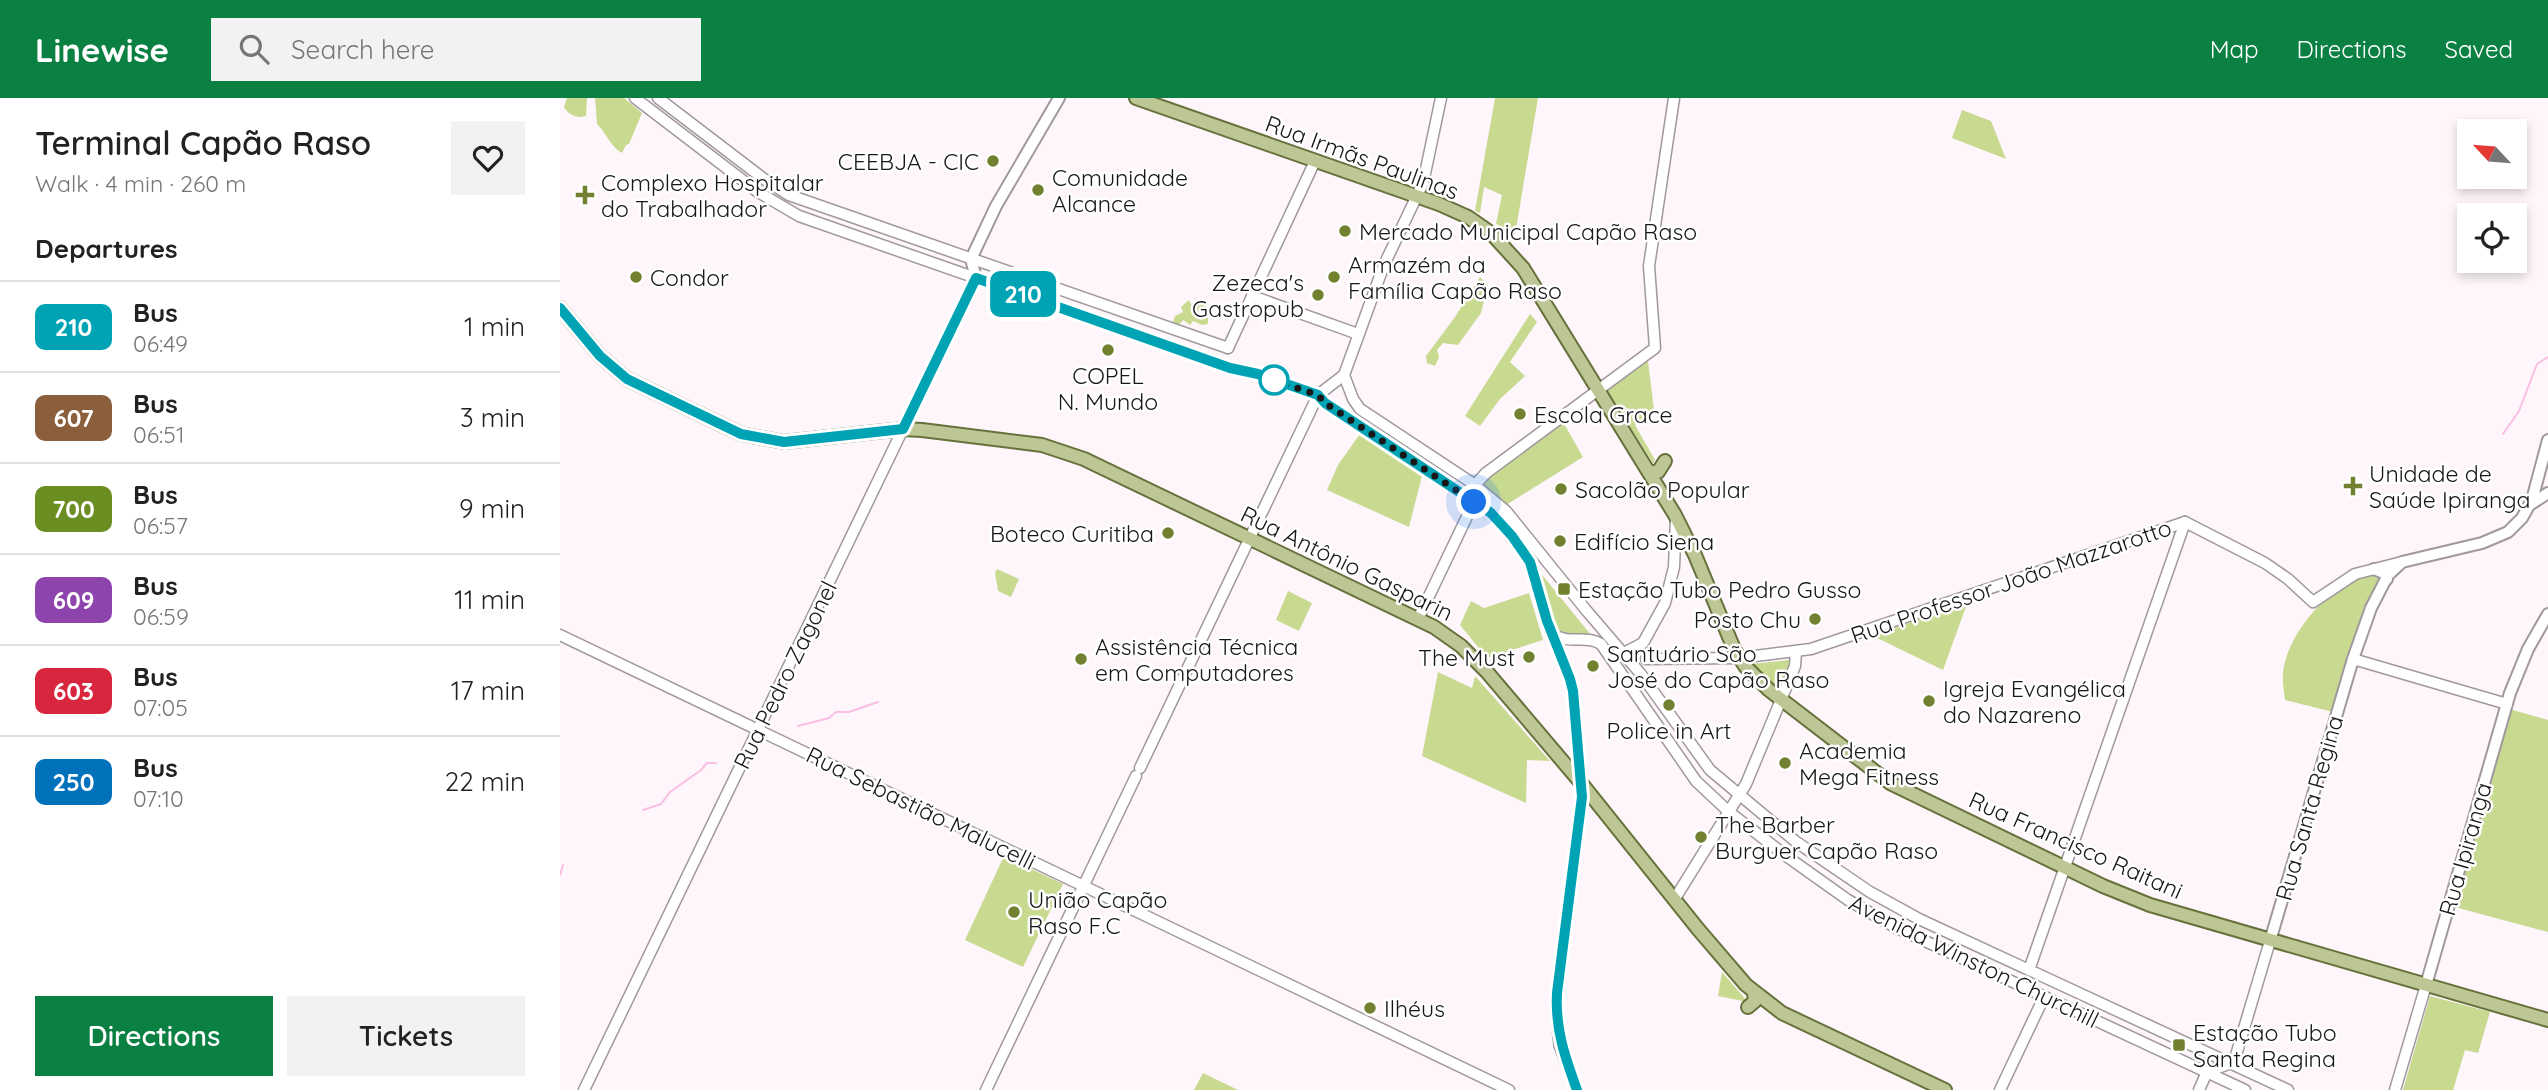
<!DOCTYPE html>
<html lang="en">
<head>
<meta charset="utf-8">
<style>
	body { margin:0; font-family:Quicksand,sans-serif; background:#f2f2f2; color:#222; height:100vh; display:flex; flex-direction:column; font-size:26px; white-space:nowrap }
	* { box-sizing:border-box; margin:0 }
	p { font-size:23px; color:#767676 }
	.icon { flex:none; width:38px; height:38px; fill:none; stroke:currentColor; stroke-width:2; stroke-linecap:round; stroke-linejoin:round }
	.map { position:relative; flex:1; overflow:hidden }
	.panel { display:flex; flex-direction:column; background:#fff; width:560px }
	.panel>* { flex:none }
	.badge { padding:0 14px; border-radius:10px; font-size:24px; line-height:46px }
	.needle { width:46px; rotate:296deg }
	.controls { position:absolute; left:1897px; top:21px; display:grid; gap:14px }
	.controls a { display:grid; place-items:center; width:70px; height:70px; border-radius:0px; background:#fff; box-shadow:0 4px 10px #0003; font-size:35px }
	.you { position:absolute; width:35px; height:35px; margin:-18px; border:5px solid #fff; border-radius:50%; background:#1a73e8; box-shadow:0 0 0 10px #1a73e833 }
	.map>.badge { position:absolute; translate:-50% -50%; box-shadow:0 0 0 4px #fff }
	h2 { padding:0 35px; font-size:26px; line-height:63px }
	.round { display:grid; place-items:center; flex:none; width:74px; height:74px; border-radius:0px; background:#f2f2f2 }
	.headline { display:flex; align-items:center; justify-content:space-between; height:119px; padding:0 35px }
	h1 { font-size:33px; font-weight:600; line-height:52px }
	.button { display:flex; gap:14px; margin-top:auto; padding:14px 35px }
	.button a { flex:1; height:80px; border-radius:0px; background:#0b8043; color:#fff; font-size:28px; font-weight:600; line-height:80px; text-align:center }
	.button a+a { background:#f2f2f2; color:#222 }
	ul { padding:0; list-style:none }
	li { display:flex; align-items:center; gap:21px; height:91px; padding:0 35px; border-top:2px solid #e0e0e0 }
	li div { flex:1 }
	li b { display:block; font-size:26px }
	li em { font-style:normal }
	li .badge { min-width:77px; font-weight:700; text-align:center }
	header { display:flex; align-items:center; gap:42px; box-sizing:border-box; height:98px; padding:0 35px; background:#0b8043; color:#fff }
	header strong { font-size:33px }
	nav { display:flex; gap:38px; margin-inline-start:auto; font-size:24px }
	.search { width:490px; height:63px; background:#f2f2f2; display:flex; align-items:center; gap:18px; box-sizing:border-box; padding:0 24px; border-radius:0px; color:#767676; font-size:26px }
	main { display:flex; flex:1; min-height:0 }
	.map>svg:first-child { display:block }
</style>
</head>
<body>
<header>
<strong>Linewise</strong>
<div class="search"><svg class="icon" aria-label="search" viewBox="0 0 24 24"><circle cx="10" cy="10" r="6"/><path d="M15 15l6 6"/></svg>Search here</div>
<nav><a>Map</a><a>Directions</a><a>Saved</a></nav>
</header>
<main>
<section class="panel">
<div class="headline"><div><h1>Terminal Capão Raso</h1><p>Walk · 4 min · 260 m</p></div><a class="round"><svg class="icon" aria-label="heart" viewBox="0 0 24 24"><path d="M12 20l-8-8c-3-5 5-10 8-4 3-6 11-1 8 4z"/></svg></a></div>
<h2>Departures</h2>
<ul>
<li><span class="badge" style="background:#00a3b4;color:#fff">210</span><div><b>Bus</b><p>06:49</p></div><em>1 min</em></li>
<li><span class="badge" style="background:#8b5e3c;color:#fff">607</span><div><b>Bus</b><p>06:51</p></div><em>3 min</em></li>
<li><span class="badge" style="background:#6b8e23;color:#fff">700</span><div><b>Bus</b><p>06:57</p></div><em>9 min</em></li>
<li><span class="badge" style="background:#8e44ad;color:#fff">609</span><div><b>Bus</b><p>06:59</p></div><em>11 min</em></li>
<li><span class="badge" style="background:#d7263d;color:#fff">603</span><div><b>Bus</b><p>07:05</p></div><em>17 min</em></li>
<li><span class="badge" style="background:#0072bc;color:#fff">250</span><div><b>Bus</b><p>07:10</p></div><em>22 min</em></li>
</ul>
<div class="button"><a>Directions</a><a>Tickets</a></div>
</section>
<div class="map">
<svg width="1988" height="992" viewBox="0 0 1988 992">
	<rect width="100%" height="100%" fill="#fef6fb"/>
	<!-- green -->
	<g fill="#c8d990">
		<path d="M7,0H27L26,18C17,21 9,17 4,9Z"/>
		<path d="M35,0H64L82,15L69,46L66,47L62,55C50,48 47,36 37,26Z"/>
		<path d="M935,0H978L955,137L936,126L942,97L924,89L920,115L915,113Z"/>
		<path d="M1402,12L1431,23L1446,61L1392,40Z"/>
		<path d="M920,179L928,187L921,215L898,247L883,245L877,252L879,259L875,268L867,265L866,258L895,219Z"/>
		<path d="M635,201L646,205L647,208L638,214L641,217L648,216V226L642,227L633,223L630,227L623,222L619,227L613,224L615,218L623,214L621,209L629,202L631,206L635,207Z"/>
		<path d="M970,216L977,224L950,264L965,278L940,301L920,328L905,318Z"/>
		<path d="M1088,263L1094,312L1075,327L1095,362L1093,365L1047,292Z"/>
		<path d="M1003,324L1023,359L946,407L923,387L931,378Z"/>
		<path d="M802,333L863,374L849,429L767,392L778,367Z"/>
		<path d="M437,471L459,481L451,499L438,493L435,475Z"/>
		<path d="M979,473L1031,537C1016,538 1002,541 992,528Z"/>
		<path d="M1814,476L1820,482L1773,614L1725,602C1724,593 1722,583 1723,575C1727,534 1773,482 1814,476Z"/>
		<path d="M728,493L752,505L739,533L716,522Z"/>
		<path d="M969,495L983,542L927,560L900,527L911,503L924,510Z"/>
		<path d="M1408,503L1383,572L1313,538Z"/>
		<path d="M1229,562L1230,568L1219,592L1192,566Z"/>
		<path d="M878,574L912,590L915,578L990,663L967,662L966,705L862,658Z"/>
		<path d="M1949,611L1988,622V834L1891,808Z"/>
		<path d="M444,758L503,786L463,869L405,842Z"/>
		<path d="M1162,874L1188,904L1158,898Z"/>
		<path d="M1870,898L1930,914L1918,955L1905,952L1893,992H1843Z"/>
		<path d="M643,975L678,992H634Z"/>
	</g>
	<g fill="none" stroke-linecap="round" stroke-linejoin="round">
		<!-- stream -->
		<g stroke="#fbbee4" stroke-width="2">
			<path d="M1943,336L1959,313L1977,266L1988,259"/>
			<path d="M238,628L269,620L276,614H289L318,604"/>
			<path d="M83,712L101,706L110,694L141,672L147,665H156"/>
			<path d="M0,777L3,767"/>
		</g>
		<!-- tertiary casing -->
		<g stroke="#a0989d" stroke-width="13">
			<g id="tertiary">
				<path d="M75,0L198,94L239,118L670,269L698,276L758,297L765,305L937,421L970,464L991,535C1009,548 1025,536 1041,546L1136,683L1169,714L1229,760L1288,802L1335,829L1685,992"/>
				<path d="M98,0L204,81L229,97L668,250"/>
				<path d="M692,198L798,236"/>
				<path d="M668,250L755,63"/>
				<path d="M784,277L793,301L800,311L915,387L946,413L1026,512L1080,575L1150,672L1235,743L1310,794L1359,821L1728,992"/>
				<path d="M784,277L824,167L863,85L881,0"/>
				<path d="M915,387L926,375L1095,250L1089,168L1114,0"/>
				<path d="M1625,424L1705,465L1728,481L1753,504L1795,476L1842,464"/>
				<path d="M858,521L914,404L915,398"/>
				<path d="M0,537L949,992"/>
				<path d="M1064,555L1083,545L1105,505L1114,469L1116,420"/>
				<path d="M1086,561L1179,560L1251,551L1625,424"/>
				<path d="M1793,561L1947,606"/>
				<path d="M580,670L758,297L784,277"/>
				<path d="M1114,802L1186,686L1235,568L1236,554"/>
				<path d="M1469,872L1625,424"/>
				<path d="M24,992L343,331"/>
				<path d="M426,992L576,678"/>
				<path d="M1440,992L1484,899"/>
				<path d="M1639,992L1647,974L1674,964L1710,843"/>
				<path d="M1835,992L1866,887"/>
			</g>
		</g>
		<!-- secondary casing -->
		<g stroke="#a0989d" stroke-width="14">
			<g id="secondary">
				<path d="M343,331L416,180L411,161L436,108L499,0"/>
				<path d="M1971,406L1988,395"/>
				<path d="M1814,471L1824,475L1827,481"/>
				<path d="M1710,843L1793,561L1811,510L1828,477L1842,464L1922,445L1948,434L1962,420L1972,402L1988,342"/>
				<path d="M1866,887L1950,595L1968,551L1988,516"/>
				<path d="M1017,992L1000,947L996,909L1021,708L1022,686"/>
			</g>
		</g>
		<!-- primary casing -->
		<g stroke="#67713b" stroke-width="16">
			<g id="primary">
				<path d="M576,0L879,106L908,119L931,135L963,170L1115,417L1135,457L1174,551L1185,568L1209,592L1330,685L1543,788L1590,807L1988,922"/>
				<path d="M0,210L40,258L67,281L181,336L224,344L343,331L362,332L482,347L524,361L874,529L901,548L927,574L1022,686L1138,831L1186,887L1222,915L1385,992"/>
				<path d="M1089,374H1098L1105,363"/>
				<path d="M1188,909L1195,903L1194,895"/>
			</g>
		</g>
		<!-- tertiary -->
		<use href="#tertiary" stroke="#fff" stroke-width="10"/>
		<!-- secondary -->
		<use href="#secondary" stroke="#fff" stroke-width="10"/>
		<!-- primary -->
		<use href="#primary" stroke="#bdc795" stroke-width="12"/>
	</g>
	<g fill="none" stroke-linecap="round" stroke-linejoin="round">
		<!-- line casing -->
		<g stroke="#fff" stroke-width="16">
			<path id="line" d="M0,210L40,258L67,281L181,336L224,344L343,331L416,180L670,270L698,276L758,297L765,305L931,415L952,438L970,464L987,523L1010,581L1013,593L1022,699L997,895C995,931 1005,959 1017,992"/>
		</g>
		<!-- line -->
		<use href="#line" stroke="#00a3b4" stroke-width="10"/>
		<!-- walk -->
		<path stroke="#181617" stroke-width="7" stroke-dasharray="0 12.6" d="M714,282L758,297L765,305L914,404"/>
	</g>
	<!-- markers -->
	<g fill="#71812f" stroke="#fff" stroke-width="2.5">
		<circle cx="433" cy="63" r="7"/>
		<circle cx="478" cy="92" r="7"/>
		<path d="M21.5 86.5h7v7h7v7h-7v7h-7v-7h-7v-7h7z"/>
		<circle cx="785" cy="133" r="7"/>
		<circle cx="76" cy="179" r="7"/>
		<circle cx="774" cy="179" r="7"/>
		<circle cx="758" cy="197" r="7"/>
		<circle cx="548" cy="252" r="7"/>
		<circle cx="960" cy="316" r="7"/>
		<path d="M1789.5 377.5h7v7h7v7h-7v7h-7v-7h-7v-7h7z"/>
		<circle cx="1001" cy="391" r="7"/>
		<circle cx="608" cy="435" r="7"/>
		<circle cx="1000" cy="443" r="7"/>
		<rect x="997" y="484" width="14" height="14" rx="3.5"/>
		<circle cx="1255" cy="521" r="7"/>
		<circle cx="969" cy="559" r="7"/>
		<circle cx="521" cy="561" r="7"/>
		<circle cx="1033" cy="568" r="7"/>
		<circle cx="1369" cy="603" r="7"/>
		<circle cx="1109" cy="607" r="7"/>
		<circle cx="1225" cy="665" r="7"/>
		<circle cx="1141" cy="739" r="7"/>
		<circle cx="454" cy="814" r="7"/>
		<circle cx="810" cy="910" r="7"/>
		<rect x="1612" y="940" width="14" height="14" rx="3.5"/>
	</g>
	<circle fill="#fff" stroke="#00a3b4" stroke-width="3.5" cx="714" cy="282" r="14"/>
	<g text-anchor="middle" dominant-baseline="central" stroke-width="5" stroke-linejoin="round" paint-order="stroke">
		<!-- street labels -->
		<g font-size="23" fill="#181617" stroke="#fff">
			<text transform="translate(802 59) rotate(20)">Rua Irmãs Paulinas</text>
			<text transform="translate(787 465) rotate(26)">Rua Antônio Gasparin</text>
			<text transform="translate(1451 483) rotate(-19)">Rua Professor João Mazzarotto</text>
			<text transform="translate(225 577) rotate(-64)">Rua Pedro Zagonel</text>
			<text transform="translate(361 710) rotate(26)">Rua Sebastião Malucelli</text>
			<text transform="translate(1749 710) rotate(-74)">Rua Santa Regina</text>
			<text transform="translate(1516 747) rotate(24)">Rua Francisco Raitani</text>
			<text transform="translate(1905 751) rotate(-74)">Rua Ipiranga</text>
			<text transform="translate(1414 863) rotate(26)">Avenida Winston Churchill</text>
		</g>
		<!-- poi labels -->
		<g font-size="23" fill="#181617" stroke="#fff" text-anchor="start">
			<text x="419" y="63" text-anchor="end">CEEBJA - CIC</text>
			<text x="492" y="79">Comunidade<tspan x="492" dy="26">Alcance</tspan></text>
			<text x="41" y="84">Complexo Hospitalar<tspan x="41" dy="26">do Trabalhador</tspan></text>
			<text x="799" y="133">Mercado Municipal Capão Raso</text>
			<text x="788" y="166">Armazém da<tspan x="788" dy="26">Família Capão Raso</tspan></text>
			<text x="90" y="179">Condor</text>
			<text x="744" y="184" text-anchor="end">Zezeca's<tspan x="744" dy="26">Gastropub</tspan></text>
			<text x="548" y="277" text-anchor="middle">COPEL<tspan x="548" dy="26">N. Mundo</tspan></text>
			<text x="974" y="316">Escola Grace</text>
			<text x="1809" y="375">Unidade de<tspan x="1809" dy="26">Saúde Ipiranga</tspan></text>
			<text x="1015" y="391">Sacolão Popular</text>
			<text x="594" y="435" text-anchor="end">Boteco Curitiba</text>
			<text x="1014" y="443">Edifício Siena</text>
			<text x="1018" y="491">Estação Tubo Pedro Gusso</text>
			<text x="1241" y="521" text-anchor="end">Posto Chu</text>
			<text x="535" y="548">Assistência Técnica<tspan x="535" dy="26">em Computadores</tspan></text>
			<text x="1047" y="555">Santuário São<tspan x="1047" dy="26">José do Capão Raso</tspan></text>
			<text x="955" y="559" text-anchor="end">The Must</text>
			<text x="1383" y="590">Igreja Evangélica<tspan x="1383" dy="26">do Nazareno</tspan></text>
			<text x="1109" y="632" text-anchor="middle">Police in Art</text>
			<text x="1239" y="652">Academia<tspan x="1239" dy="26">Mega Fitness</tspan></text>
			<text x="1155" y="726">The Barber<tspan x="1155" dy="26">Burguer Capão Raso</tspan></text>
			<text x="468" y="801">União Capão<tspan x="468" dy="26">Raso F.C</tspan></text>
			<text x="824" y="910">Ilhéus</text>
			<text x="1633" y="934">Estação Tubo<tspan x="1633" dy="26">Santa Regina</tspan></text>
		</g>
	</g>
</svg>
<div class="controls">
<a><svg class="needle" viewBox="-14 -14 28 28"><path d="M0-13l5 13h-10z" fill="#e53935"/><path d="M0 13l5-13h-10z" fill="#767676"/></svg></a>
<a><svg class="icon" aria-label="locate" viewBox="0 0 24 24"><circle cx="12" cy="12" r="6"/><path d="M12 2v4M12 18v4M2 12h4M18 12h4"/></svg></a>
</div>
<div class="you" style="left:914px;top:404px"></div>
<b class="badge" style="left:463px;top:196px;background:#00a3b4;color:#fff">210</b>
</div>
</main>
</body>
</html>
